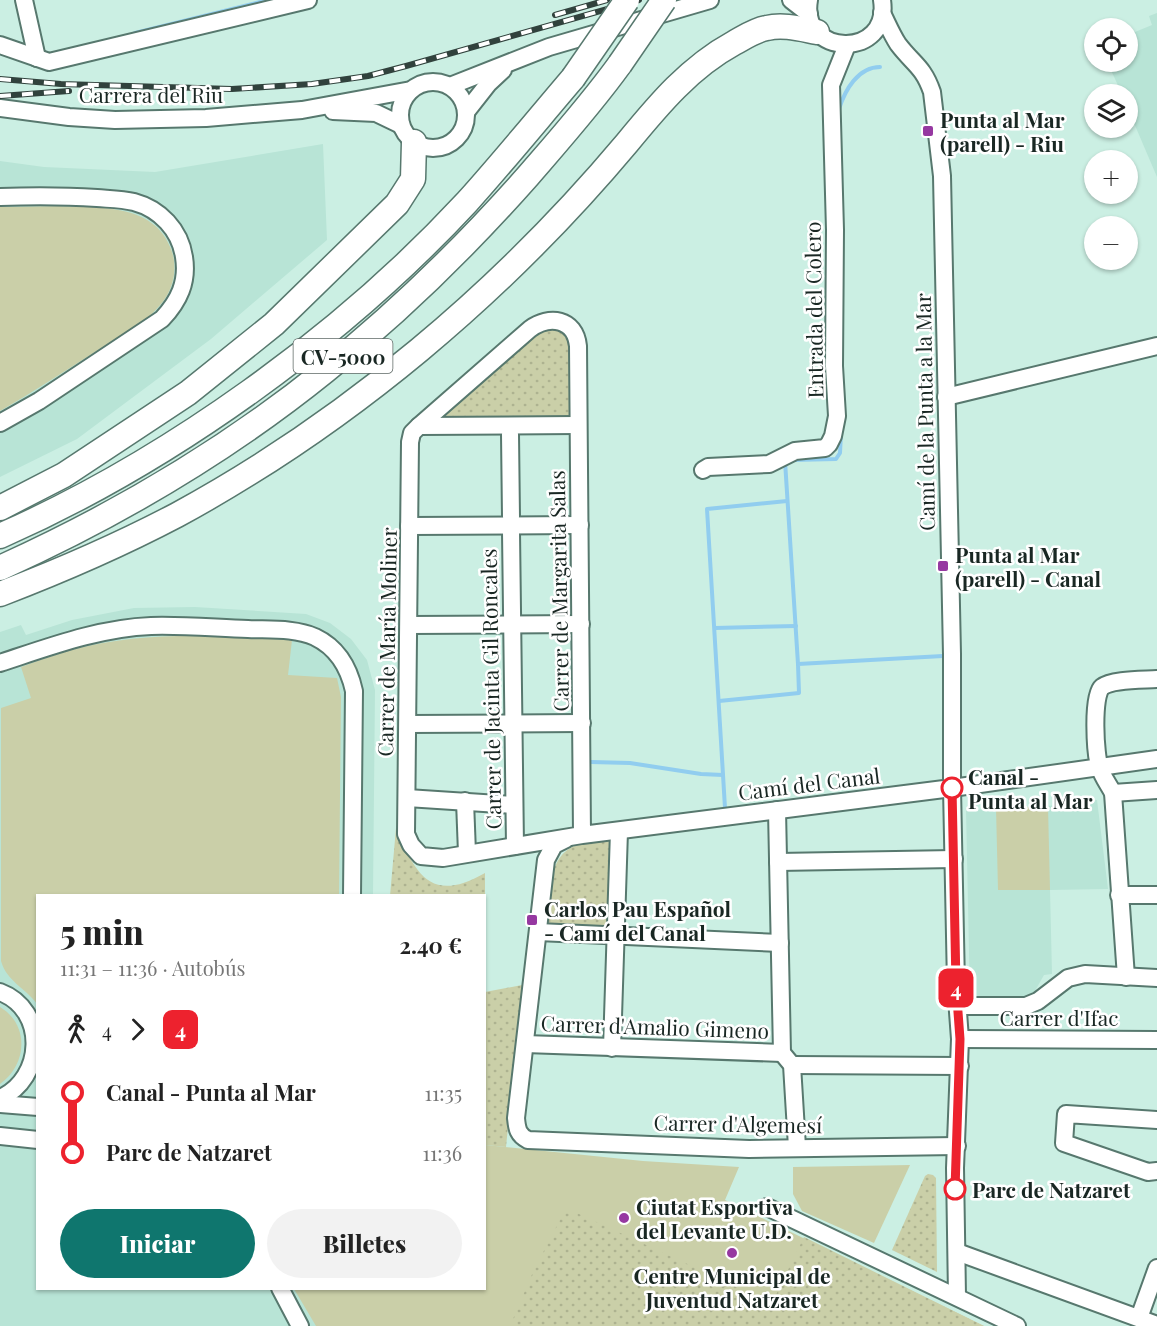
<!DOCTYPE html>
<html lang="es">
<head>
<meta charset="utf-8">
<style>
	body { margin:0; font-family:"Playfair Display",serif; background:#f2f2f2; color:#222; height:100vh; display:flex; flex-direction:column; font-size:22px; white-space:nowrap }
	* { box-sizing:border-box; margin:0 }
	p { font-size:20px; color:#767676 }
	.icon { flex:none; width:33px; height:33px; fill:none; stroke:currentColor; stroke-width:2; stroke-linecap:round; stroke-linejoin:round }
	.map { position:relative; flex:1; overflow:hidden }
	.panel { position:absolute; left:36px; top:894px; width:450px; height:396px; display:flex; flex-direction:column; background:#fff; border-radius:0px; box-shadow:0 2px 4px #0004 }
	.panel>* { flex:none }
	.badge { padding:0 12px; border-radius:9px; font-size:21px; line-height:39px }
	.buttons { position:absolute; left:1084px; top:18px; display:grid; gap:12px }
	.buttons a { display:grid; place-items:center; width:54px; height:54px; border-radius:50%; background:#fff; box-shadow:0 2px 4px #0004; font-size:30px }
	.map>.badge { position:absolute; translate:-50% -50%; box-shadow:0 0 0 3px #fff }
	.legs { display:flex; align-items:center; gap:9px; height:66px; padding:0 24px; font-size:20px }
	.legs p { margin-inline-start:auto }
	.head { display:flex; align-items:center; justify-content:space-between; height:102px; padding:0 24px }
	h1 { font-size:33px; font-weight:800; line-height:45px }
	.button { display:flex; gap:12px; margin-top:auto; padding:12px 24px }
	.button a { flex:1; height:69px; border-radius:36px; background:#0f766e; color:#fff; font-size:24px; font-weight:800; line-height:69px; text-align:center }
	.button a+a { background:#f2f2f2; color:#222 }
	ul { padding:0 24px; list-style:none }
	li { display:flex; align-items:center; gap:21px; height:60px; font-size:22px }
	li i { display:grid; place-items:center; width:9px; height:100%; margin:0 8px; background:currentColor }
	li i::after { content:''; width:15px; height:15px; margin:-8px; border:4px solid; border-radius:50%; background:#fff }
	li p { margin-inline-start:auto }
	li:first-child i { background:linear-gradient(#0000 50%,currentColor 0) }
	li:last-child i { background:linear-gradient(currentColor 50%,#0000 0) }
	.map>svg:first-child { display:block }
</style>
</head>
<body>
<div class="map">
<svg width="1157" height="1326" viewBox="0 0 1157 1326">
	<defs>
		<pattern id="park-dots" width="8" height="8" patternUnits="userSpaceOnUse" patternTransform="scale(1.5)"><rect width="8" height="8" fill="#cacfa8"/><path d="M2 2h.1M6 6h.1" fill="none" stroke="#adb290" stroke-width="1.8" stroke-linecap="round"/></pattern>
	</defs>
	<rect width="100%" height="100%" fill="#cbefe3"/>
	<!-- built -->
	<g fill="#b8e4d6">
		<path d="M1157,13V177L1128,109V94H1122L1109,66L1112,62H1128V36L1130,34L1152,25L1149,16Z"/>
		<path d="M323,144L327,240L211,339L77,439L0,477V161L44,167L155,172Z"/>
		<path d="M195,607L306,614L330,623L351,639L367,660L375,690L373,895L38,896V1288H484L485,1145L506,1147L510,1326H0V632L21,625L26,635L72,620L134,608Z"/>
		<path d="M1097,800L1108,889L1050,890L1052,974L1044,975L1031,998L970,999L966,810L1048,806Z"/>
	</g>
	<!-- grass -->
	<g fill="#cacfa8">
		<path d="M59,206C99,208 154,203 171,249C177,264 175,283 166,297C151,321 121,336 98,350C65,371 33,392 0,411V207Z"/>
		<path d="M208,635L292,640L288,675L337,678L341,697L339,895L38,896L37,1004C26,988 7,982 1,961V708L31,698L21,667C43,659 65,651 88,646C127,637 167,636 208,635Z"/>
		<path d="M1048,806L1050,890H998L996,808Z"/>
		<path d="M0,1007C30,1025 27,1065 0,1084Z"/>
		<path d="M485,1145L643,1161L739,1167L725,1200L984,1326H316L294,1289L484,1288Z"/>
		<path d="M910,1165L874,1243L802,1211L793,1194V1167Z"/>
	</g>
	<!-- park -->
	<g fill="url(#park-dots)">
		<path d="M551,325L570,336L571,420L441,423L436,416L540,328Z"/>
		<path d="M396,828C416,875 431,904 485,873V911L484,896H390Z"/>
		<path d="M611,840L608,927L546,925C550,898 546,855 577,845C587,841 600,842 611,840Z"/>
		<path d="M522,985L506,1147L485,1145V992Z"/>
		<path d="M928,1174L933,1175L936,1178L937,1272L892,1250L925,1176Z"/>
		<path d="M566,1208L772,1303L804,1237L984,1326H510L533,1272Z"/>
	</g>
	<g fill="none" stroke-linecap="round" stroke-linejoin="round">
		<!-- stream -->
		<g stroke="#91cdef" stroke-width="4">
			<path d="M135,33L268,0"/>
			<path d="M839,109C845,90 858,67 880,67"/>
			<path d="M792,460L836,459L840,453L841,433"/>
			<path d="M785,461L798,664"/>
			<path d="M715,628L796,626"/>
			<path d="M719,701L799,693L798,664L943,656"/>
			<path d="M591,762L630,763L701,774L723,775"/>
			<path d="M725,808L707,509L787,501"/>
		</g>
		<!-- minor casing -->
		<g stroke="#57786e" stroke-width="20">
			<g id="minor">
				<path d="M24,0L37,58"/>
				<path d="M791,0L809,14"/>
				<path d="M809,0C799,57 891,60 882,0"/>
				<path d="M882,13C887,23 892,35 898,44C913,64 923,66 932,92L942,176L952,654V788L956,985L960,1039L955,1168L957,1296"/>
				<path d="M0,45L49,62L308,0"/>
				<circle cx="433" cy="115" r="33"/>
				<path d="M450,86L549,47L710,0"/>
				<path d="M0,108L69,117L115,120L206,118L302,110L411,90"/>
				<path d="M333,111L376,113L401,125"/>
				<path d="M466,112L488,84L503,70"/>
				<path d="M0,197C32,196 65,196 97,198C109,199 122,199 134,202C160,209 180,230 184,257C188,282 179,301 162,319L39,401L0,423"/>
				<path d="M946,397L1157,346"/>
				<path d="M419,426L578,425"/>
				<path d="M510,434L511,517"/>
				<path d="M703,470L708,467L769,464L795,451L825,448L829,444L833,436L837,416L834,366L835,230L831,85L847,45"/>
				<path d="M409,526L580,525"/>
				<path d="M511,532L515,846"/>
				<path d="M409,625L581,624"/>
				<path d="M0,663C49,647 99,628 151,626C183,625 216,628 248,629C269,630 295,628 315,637C338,648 349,668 354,691L352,896"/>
				<path d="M408,724L582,723"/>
				<path d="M1113,793L1157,790"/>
				<path d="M407,798L514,805"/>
				<path d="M465,801L467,853"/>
				<path d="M777,810L782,1053L792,1065L797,1147"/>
				<path d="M582,835L578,346C575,318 549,315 530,329L419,426L412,433L410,442L406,834L411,845L421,856L443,858L582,835L952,788L1157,759"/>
				<path d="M566,839L554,845L546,860L516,1118C517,1129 518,1135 528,1140L749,1149L957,1146"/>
				<path d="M778,862L954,859"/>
				<path d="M1119,895H1157"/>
				<path d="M538,932L780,943"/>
				<path d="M1126,977L1113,793C1109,785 1102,776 1100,768C1095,756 1092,695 1102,687C1112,679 1144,680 1157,679"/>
				<path d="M0,992C48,1010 44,1079 0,1098"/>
				<path d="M959,1006H1026L1038,1001L1068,978L1085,974L1157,978"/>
				<path d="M960,1039L1157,1040"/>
				<path d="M525,1044L782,1053"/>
				<path d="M612,1048L619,831"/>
				<path d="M792,1065L960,1066"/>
				<path d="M0,1104L38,1107"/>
				<path d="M1157,1120L1066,1114L1064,1143L1148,1172L1157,1171"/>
				<path d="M0,1136L38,1140"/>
				<path d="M767,1207L1017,1326"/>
				<path d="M957,1252L1157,1325"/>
				<path d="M280,1288L300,1326"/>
				<path d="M1139,1318L1157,1268"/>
			</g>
		</g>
		<!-- highway casing -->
		<g stroke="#57786e" stroke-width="27">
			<g id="highway">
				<path d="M0,508L64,475L188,393L274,324L397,204L413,179L414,142"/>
				<path d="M0,536C168,462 342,337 467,202C503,162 538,119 573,78"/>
				<path d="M0,568C115,516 226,451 325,371C399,312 466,246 528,176C560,139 592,103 620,64"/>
				<path d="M0,594C60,571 120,545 177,515C348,422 502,292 627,143C659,104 690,67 734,43C745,37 755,30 767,28C783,24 801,29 817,32"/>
			</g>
		</g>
		<!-- minor -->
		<use href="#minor" stroke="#fff" stroke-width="16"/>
		<!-- highway -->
		<use href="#highway" stroke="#fff" stroke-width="24"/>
		<!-- rail casing -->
		<g stroke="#31423d" stroke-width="6">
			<g id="rail">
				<path d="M555,15L607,0"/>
				<path d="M0,79L61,84L232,89L312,84L368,76L406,66L639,0"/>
				<path d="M0,96L69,91"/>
			</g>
		</g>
		<!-- rail -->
		<use href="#rail" stroke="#fff" stroke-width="4" stroke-dasharray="11" stroke-linecap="butt"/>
		<!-- highway-bridge casing -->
		<g stroke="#57786e" stroke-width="27" stroke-linecap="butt">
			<g id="highway-bridge">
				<path d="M620,64L664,0"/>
				<path d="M573,78L627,0"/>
			</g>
		</g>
		<!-- highway-bridge -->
		<use href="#highway-bridge" stroke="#fff" stroke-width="24"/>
	</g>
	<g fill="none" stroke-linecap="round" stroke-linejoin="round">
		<!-- line-1 casing -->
		<g stroke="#fff" stroke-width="14">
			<path id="line-1" d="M952,788L956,985L960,1039L955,1189"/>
		</g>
		<!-- line-1 -->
		<use href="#line-1" stroke="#ed222e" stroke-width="9"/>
	</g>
	<!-- markers -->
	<g fill="#9638a1" stroke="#fff" stroke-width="2">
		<rect x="922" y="125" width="12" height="12" rx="3"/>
		<rect x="937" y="560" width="12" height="12" rx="3"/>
		<rect x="526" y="914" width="12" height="12" rx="3"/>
		<circle cx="624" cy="1218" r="6"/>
		<circle cx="732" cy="1253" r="6"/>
	</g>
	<g fill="#fff" stroke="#ed222e" stroke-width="3">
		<circle cx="952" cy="788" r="10"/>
		<circle cx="955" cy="1189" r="10"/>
	</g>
	<g text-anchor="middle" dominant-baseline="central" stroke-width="5" stroke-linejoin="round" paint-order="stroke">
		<!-- shield labels -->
		<rect fill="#fff" stroke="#5e6865" stroke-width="1.5" x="293.5" y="339" width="99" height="34" rx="4.5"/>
		<g font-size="20" font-weight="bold" fill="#192723">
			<text x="343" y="356">CV-5000</text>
		</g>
		<!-- street labels -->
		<g font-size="21" fill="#192723" stroke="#fff">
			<text x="151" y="94">Carrera del Riu</text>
			<text transform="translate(813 310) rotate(-91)">Entrada del Colero</text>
			<text transform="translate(924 412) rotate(-91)">Camí de la Punta a la Mar</text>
			<text transform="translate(558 591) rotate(-91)">Carrer de Margarita Salas</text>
			<text transform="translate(386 642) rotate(-89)">Carrer de María Moliner</text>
			<text transform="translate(490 689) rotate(-91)">Carrer de Jacinta Gil Roncales</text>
			<text transform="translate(809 783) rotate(-7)">Camí del Canal</text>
			<text x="1059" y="1017">Carrer d'Ifac</text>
			<text transform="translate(655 1026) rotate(2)">Carrer d'Amalio Gimeno</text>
			<text transform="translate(738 1123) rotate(1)">Carrer d'Algemesí</text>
		</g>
		<!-- poi labels -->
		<g font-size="21" font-weight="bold" fill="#192723" stroke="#fff" text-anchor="start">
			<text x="940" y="119">Punta al Mar<tspan x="940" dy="24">(parell) - Riu</tspan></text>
			<text x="955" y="554">Punta al Mar<tspan x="955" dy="24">(parell) - Canal</tspan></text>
			<text x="544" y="908">Carlos Pau Español<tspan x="544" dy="24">- Camí del Canal</tspan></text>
			<text x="636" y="1206">Ciutat Esportiva<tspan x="636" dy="24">del Levante U.D.</tspan></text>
			<text x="732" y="1275" text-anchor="middle">Centre Municipal de<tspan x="732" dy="24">Juventud Natzaret</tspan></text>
		</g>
		<!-- stop labels -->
		<g font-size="21" font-weight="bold" fill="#192723" stroke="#fff" text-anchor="start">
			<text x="968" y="776">Canal -<tspan x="968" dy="24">Punta al Mar</tspan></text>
			<text x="972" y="1189">Parc de Natzaret</text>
		</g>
	</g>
</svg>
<div class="buttons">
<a><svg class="icon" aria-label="locate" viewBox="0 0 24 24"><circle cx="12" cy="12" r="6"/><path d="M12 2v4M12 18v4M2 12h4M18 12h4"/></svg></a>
<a><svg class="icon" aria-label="layers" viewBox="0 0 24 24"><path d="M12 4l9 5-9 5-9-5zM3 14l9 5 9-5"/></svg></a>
<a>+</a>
<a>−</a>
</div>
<b class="badge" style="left:956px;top:988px;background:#ed222e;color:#fff">4</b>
<section class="panel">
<div class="head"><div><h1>5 min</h1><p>11:31 – 11:36 · Autobús</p></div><b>2.40 €</b></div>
<div class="legs"><svg class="icon" aria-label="walk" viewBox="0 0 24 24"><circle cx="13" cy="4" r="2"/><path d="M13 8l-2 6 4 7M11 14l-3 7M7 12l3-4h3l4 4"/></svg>4<svg class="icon" aria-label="forward" viewBox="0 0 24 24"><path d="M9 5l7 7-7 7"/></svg><b class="badge" style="background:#ed222e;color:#fff">4</b></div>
<ul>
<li><i style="color:#ed222e"></i><b>Canal - Punta al Mar</b><p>11:35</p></li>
<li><i style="color:#ed222e"></i><b>Parc de Natzaret</b><p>11:36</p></li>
</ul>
<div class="button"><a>Iniciar</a><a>Billetes</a></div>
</section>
</div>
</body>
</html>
